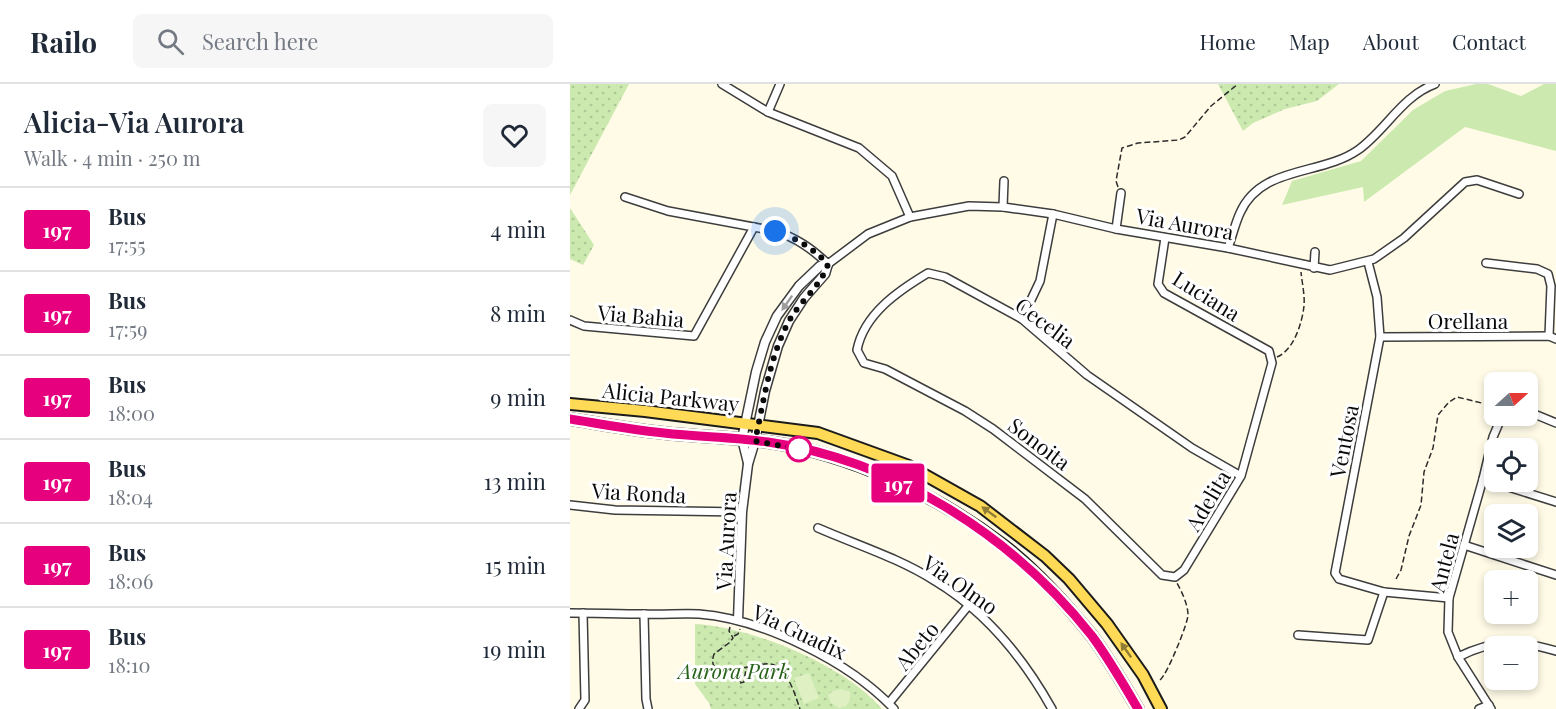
<!DOCTYPE html>
<html lang="en">
<head>
<meta charset="utf-8">
<style>
	body { margin:0; font-family:"Playfair Display",serif; background:#f6f6f7; color:#1f2937; height:100vh; display:flex; flex-direction:column; font-size:22px; white-space:nowrap }
	* { box-sizing:border-box; margin:0 }
	p { font-size:20px; color:#747a83 }
	.icon { flex:none; width:33px; height:33px; fill:none; stroke:currentColor; stroke-width:2; stroke-linecap:round; stroke-linejoin:round }
	.map { position:relative; flex:1; overflow:hidden }
	.details { display:flex; flex-direction:column; background:#fff; width:570px }
	.details>* { flex:none }
	.badge { padding:0 12px; border-radius:4px; font-size:21px; line-height:39px }
	.needle { width:39px; rotate:69deg }
	.buttons { position:absolute; left:914px; top:288px; display:grid; gap:12px }
	.buttons a { display:grid; place-items:center; width:54px; height:54px; border-radius:9px; background:#fff; box-shadow:0 3px 9px #0003; font-size:30px }
	.you { position:absolute; width:30px; height:30px; margin:-15px; border:4px solid #fff; border-radius:50%; background:#1a73e8; box-shadow:0 0 0 9px #1a73e833 }
	.map>.badge { position:absolute; translate:-50% -50%; box-shadow:0 0 0 3px #fff }
	.round { display:grid; place-items:center; flex:none; width:63px; height:63px; border-radius:9px; background:#f6f6f7 }
	.summary { display:flex; align-items:center; justify-content:space-between; height:102px; padding:0 24px }
	h1 { font-size:28px; font-weight:600; line-height:45px }
	ul { padding:0; list-style:none }
	li { display:flex; align-items:center; gap:18px; height:84px; padding:0 24px; border-top:2px solid #e0e1e3 }
	li div { flex:1 }
	li b { display:block; font-size:22px }
	li em { font-style:normal }
	li .badge { min-width:66px; font-weight:700; text-align:center }
	header { display:flex; align-items:center; gap:36px; box-sizing:border-box; height:84px; padding:0 30px; background:#fff; border-bottom:2px solid #e0e1e3 }
	header strong { font-size:28px }
	nav { display:flex; gap:33px; margin-inline-start:auto; font-size:21px }
	.search { width:420px; height:54px; background:#f6f6f7; display:flex; align-items:center; gap:15px; box-sizing:border-box; padding:0 21px; border-radius:9px; color:#747a83; font-size:22px }
	main { display:flex; flex:1; min-height:0 }
	.map>svg:first-child { display:block }
</style>
</head>
<body>
<header>
<strong>Railo</strong>
<div class="search"><svg class="icon" aria-label="search" viewBox="0 0 24 24"><circle cx="10" cy="10" r="6"/><path d="M15 15l6 6"/></svg>Search here</div>
<nav><a>Home</a><a>Map</a><a>About</a><a>Contact</a></nav>
</header>
<main>
<section class="details">
<div class="summary"><div><h1>Alicia-Via Aurora</h1><p>Walk · 4 min · 250 m</p></div><a class="round"><svg class="icon" aria-label="heart" viewBox="0 0 24 24"><path d="M12 20l-8-8c-3-5 5-10 8-4 3-6 11-1 8 4z"/></svg></a></div>
<ul>
<li><span class="badge" style="background:#e6007e;color:#fff">197</span><div><b>Bus</b><p>17:55</p></div><em>4 min</em></li>
<li><span class="badge" style="background:#e6007e;color:#fff">197</span><div><b>Bus</b><p>17:59</p></div><em>8 min</em></li>
<li><span class="badge" style="background:#e6007e;color:#fff">197</span><div><b>Bus</b><p>18:00</p></div><em>9 min</em></li>
<li><span class="badge" style="background:#e6007e;color:#fff">197</span><div><b>Bus</b><p>18:04</p></div><em>13 min</em></li>
<li><span class="badge" style="background:#e6007e;color:#fff">197</span><div><b>Bus</b><p>18:06</p></div><em>15 min</em></li>
<li><span class="badge" style="background:#e6007e;color:#fff">197</span><div><b>Bus</b><p>18:10</p></div><em>19 min</em></li>
</ul>
</section>
<div class="map">
<svg width="986" height="625" viewBox="0 0 986 625">
	<defs>
		<pattern id="park-dots" width="8" height="8" patternUnits="userSpaceOnUse" patternTransform="scale(1.5)"><rect width="8" height="8" fill="#cceab0"/><path d="M2 2h.1M6 6h.1" fill="none" stroke="#aec796" stroke-width="1.8" stroke-linecap="round"/></pattern>
	</defs>
	<rect width="100%" height="100%" fill="#fffbe7"/>
	<!-- grass -->
	<path fill="#cceab0" d="M906,0H918L951,12L974,0H986V67L895,43L794,118L793,103L712,121L722,97L791,77L843,26L875,7Z"/>
	<!-- park -->
	<g fill="url(#park-dots)">
		<path d="M0,0H59L0,111Z"/>
		<path d="M648,0H769L747,17L715,25L683,39L673,47Z"/>
		<path d="M0,124L24,161L13,181L0,175Z"/>
		<path d="M125,540C182,543 275,581 312,625H141L139,619L125,600Z"/>
	</g>
	<!-- pitch -->
	<g fill="#dff1c2">
		<path d="M239,589L249,614L234,620L224,594Z"/>
		<path d="M271,605L280,608V616L276,622L269,624L261,619L258,611L263,607Z"/>
	</g>
	<g fill="none" stroke-linecap="round" stroke-linejoin="round">
		<!-- minor casing -->
		<g stroke="#3d3d3d" stroke-width="10">
			<g id="minor">
				<path d="M152,0L198,28L289,64L322,92L340,133"/>
				<path d="M198,28L210,0"/>
				<path d="M55,113L98,127L205,147C227,154 242,165 258,180L298,150L340,133L399,122L433,123L483,130L546,145L658,164L760,186L804,175L834,154L895,98L907,96L949,110"/>
				<path d="M433,123L434,97"/>
				<path d="M546,145L551,109"/>
				<path d="M595,154L588,200L594,209L699,267L702,279L671,392L614,486L605,493L592,491L515,415L423,345L395,327L315,285L294,279L287,266C294,230 328,207 358,189L375,193L452,235L517,291L622,364L671,392"/>
				<path d="M658,164C662,153 665,140 670,129C691,81 751,92 788,66C816,46 832,12 865,0"/>
				<path d="M798,178L807,213L810,253L765,489L769,495L814,508L879,514"/>
				<path d="M916,179L967,185L978,190L981,202L979,252"/>
				<path d="M744,184L745,168"/>
				<path d="M452,235L470,197L483,130"/>
				<path d="M0,236L14,242L124,252L184,143"/>
				<path d="M810,253L979,252L986,255"/>
				<path d="M957,327L986,339"/>
				<path d="M913,395L986,418"/>
				<path d="M0,421L45,426L172,428"/>
				<path d="M248,444C287,461 329,474 365,497C415,527 454,575 482,625"/>
				<path d="M894,461L986,491"/>
				<path d="M0,529C25,529 49,530 74,530C92,531 111,529 129,530C193,535 280,578 324,625"/>
				<path d="M74,530L76,615L78,625"/>
				<path d="M728,551L798,556L814,508"/>
				<path d="M888,573C924,555 948,556 986,567"/>
				<path d="M319,619L398,522"/>
				<path d="M9,625L15,616L13,529"/>
				<path d="M909,625L919,621"/>
				<path d="M921,625L888,573L878,548L879,514L913,395L923,353L932,332"/>
			</g>
		</g>
		<!-- tertiary casing -->
		<g stroke="#3d3d3d" stroke-width="11">
			<g id="tertiary">
				<path d="M178,379L172,355L186,288L195,258L207,232L229,202L250,182L258,180"/>
				<path d="M168,536L172,428L178,380L185,357L195,307L208,262L219,237L234,214L255,190L258,180"/>
			</g>
		</g>
		<!-- primary casing -->
		<g stroke="#1b1b1b" stroke-width="14">
			<g id="primary">
				<path d="M0,320L75,327L248,349L339,382L410,422L475,472L499,495L537,540L573,591L591,625"/>
				<path d="M0,335C31,340 63,346 94,349C129,353 164,353 198,358C281,370 367,411 433,461C467,487 496,520 522,552C539,575 554,601 568,625"/>
			</g>
		</g>
		<!-- path -->
		<g stroke="#2c2c2c" stroke-width="1.5" stroke-dasharray="6 3" stroke-linecap="butt">
			<path d="M548,103L546,97L552,64L568,59L609,56L615,53L641,22L668,0"/>
			<path d="M707,273C724,266 732,239 734,222C735,211 732,199 731,188"/>
			<path d="M826,495L831,486L839,452L851,421L854,388L863,364L868,331L879,318L887,313L924,322"/>
			<path d="M160,543L159,547L163,554L159,559L144,570C133,603 191,574 204,581C219,588 225,611 230,625"/>
			<path d="M164,552L168,550L170,545"/>
			<path d="M590,596C597,591 618,539 618,531C618,521 612,508 607,499"/>
			<path d="M170,598V593L174,592"/>
			<path d="M170,599L174,598L176,584"/>
		</g>
		<!-- minor -->
		<use href="#minor" stroke="#fff" stroke-width="7"/>
		<!-- tertiary -->
		<use href="#tertiary" stroke="#fff" stroke-width="8"/>
		<!-- primary -->
		<use href="#primary" stroke="#feda57" stroke-width="10"/>
	</g>
	<!-- one-way arrows -->
	<defs><path id="oneway-solid" d="M-6-.8H1V-3.2L6.5 0L1 3.2V.8H-6Z" transform="scale(1.5)"/></defs>
	<use fill="#9d9d9d" href="#oneway-solid" transform="translate(217 219) rotate(125)"/>
	<g fill="#907c34">
		<use href="#oneway-solid" transform="translate(419 428) rotate(-144)"/>
		<use href="#oneway-solid" transform="translate(556 566) rotate(-125)"/>
	</g>
	<g fill="none" stroke-linecap="round" stroke-linejoin="round">
		<!-- line casing -->
		<g stroke="#fff" stroke-width="14">
			<path id="line" d="M0,335C31,340 63,346 94,349C129,353 164,353 198,358C325,376 444,453 522,552C539,575 554,601 568,625"/>
		</g>
		<!-- line -->
		<use href="#line" stroke="#e6007e" stroke-width="9"/>
		<!-- walk -->
		<path stroke="#0a0a0a" stroke-width="6" stroke-dasharray="0 10.8" d="M205,147C227,154 242,164 258,180C251,202 230,217 219,237C199,274 194,317 185,357L229,365"/>
	</g>
	<!-- markers -->
	<circle fill="#fff" stroke="#e6007e" stroke-width="3" cx="229" cy="365" r="12"/>
	<g text-anchor="middle" dominant-baseline="central" stroke-width="6" stroke-linejoin="round" paint-order="stroke">
		<!-- street labels -->
		<g font-size="21" fill="#0a0a0a" stroke="#fff">
			<text transform="translate(615 139) rotate(10)">Via Aurora</text>
			<text transform="translate(637 211) rotate(32)">Luciana</text>
			<text transform="translate(71 231) rotate(5)">Via Bahia</text>
			<text x="898" y="236">Orellana</text>
			<text transform="translate(476 238) rotate(37)">Cecelia</text>
			<text transform="translate(101 312) rotate(6)">Alicia Parkway</text>
			<text transform="translate(773 357) rotate(-79)">Ventosa</text>
			<text transform="translate(470 359) rotate(37)">Sonoita</text>
			<text transform="translate(69 408) rotate(3)">Via Ronda</text>
			<text transform="translate(637 416) rotate(-59)">Adelita</text>
			<text transform="translate(155 457) rotate(-87)">Via Aurora</text>
			<text transform="translate(873 478) rotate(-75)">Antela</text>
			<text transform="translate(391 500) rotate(35)">Via Olmo</text>
			<text transform="translate(230 547) rotate(25)">Via Guadix</text>
			<text transform="translate(346 561) rotate(-51)">Abeto</text>
		</g>
		<!-- park labels -->
		<g font-size="21" font-style="italic" fill="#276219" stroke="#fff">
			<text x="164" y="586">Aurora Park</text>
		</g>
	</g>
</svg>
<div class="buttons">
<a><svg class="needle" viewBox="-14 -14 28 28"><path d="M0-13l5 13h-10z" fill="#e53935"/><path d="M0 13l5-13h-10z" fill="#747a83"/></svg></a>
<a><svg class="icon" aria-label="locate" viewBox="0 0 24 24"><circle cx="12" cy="12" r="6"/><path d="M12 2v4M12 18v4M2 12h4M18 12h4"/></svg></a>
<a><svg class="icon" aria-label="layers" viewBox="0 0 24 24"><path d="M12 4l9 5-9 5-9-5zM3 14l9 5 9-5"/></svg></a>
<a>+</a>
<a>−</a>
</div>
<div class="you" style="left:205px;top:147px"></div>
<b class="badge" style="left:328px;top:399px;background:#e6007e;color:#fff">197</b>
</div>
</main>
</body>
</html>
